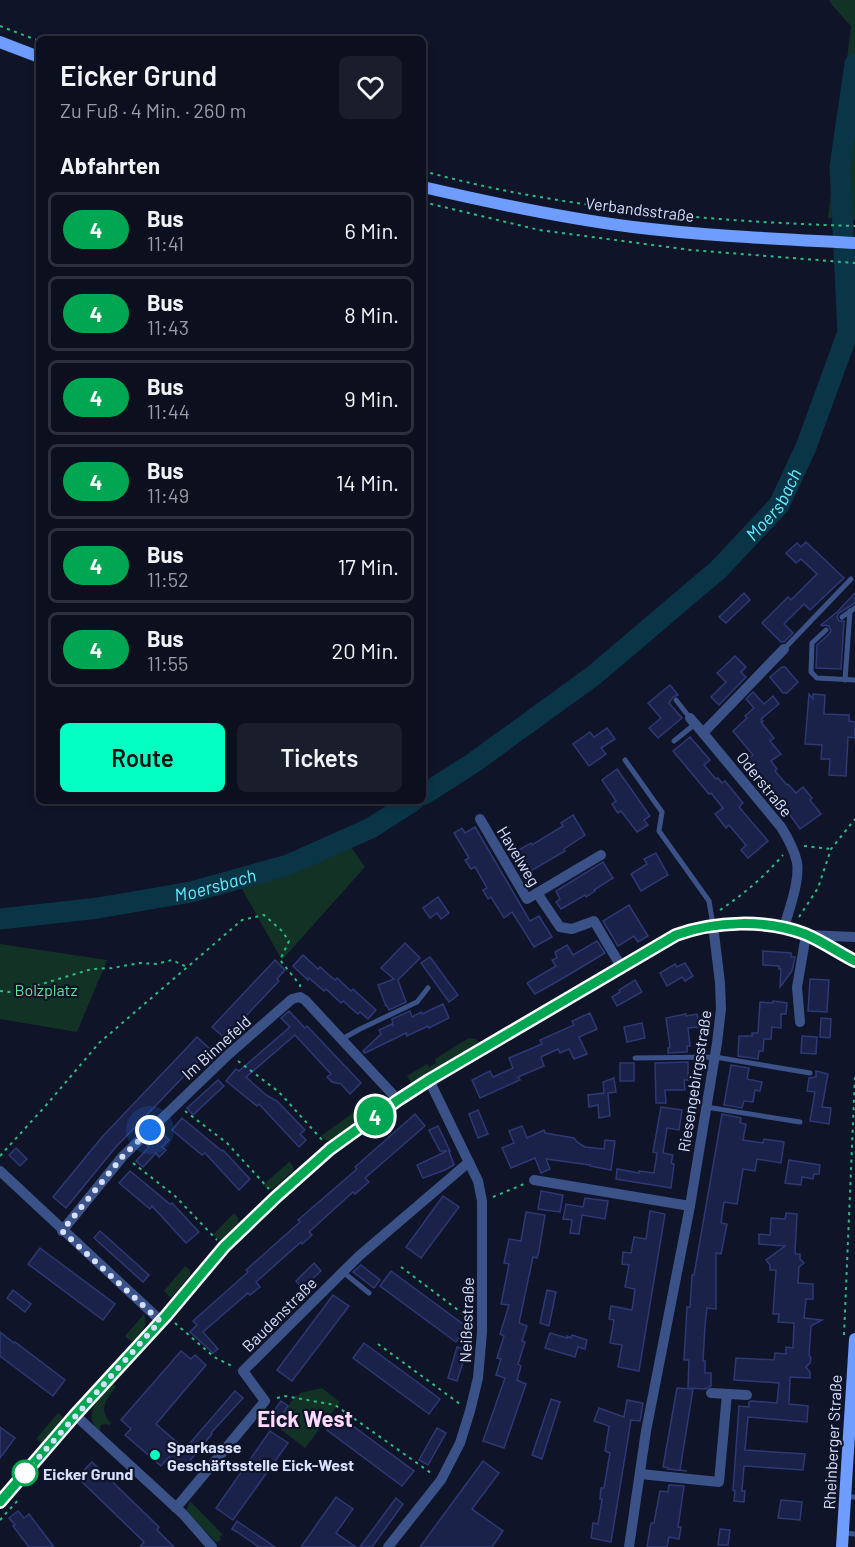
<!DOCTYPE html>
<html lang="de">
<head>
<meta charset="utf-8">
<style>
	body { margin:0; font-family:Barlow,sans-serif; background:#1a1d2b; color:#f1f3f6; height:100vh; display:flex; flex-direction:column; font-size:22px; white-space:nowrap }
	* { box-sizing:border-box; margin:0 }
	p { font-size:20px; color:#9a9ca4 }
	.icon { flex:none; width:33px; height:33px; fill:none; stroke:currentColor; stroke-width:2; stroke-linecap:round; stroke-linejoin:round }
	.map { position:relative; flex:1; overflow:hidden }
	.side { position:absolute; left:36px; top:36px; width:390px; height:768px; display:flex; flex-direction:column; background:#0c0f1e; border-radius:9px; box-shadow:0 3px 9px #0003,0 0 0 2px #2c2f3c }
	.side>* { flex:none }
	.badge { padding:0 12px; border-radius:20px; font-size:21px; line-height:39px }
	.you { position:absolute; width:30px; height:30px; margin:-15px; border:4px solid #fff; border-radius:50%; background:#1a73e8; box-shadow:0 0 0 9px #1a73e833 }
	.map>.badge { position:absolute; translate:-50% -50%; box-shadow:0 0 0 3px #fff }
	h2 { padding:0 24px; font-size:22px; line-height:54px }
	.round { display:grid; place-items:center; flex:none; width:63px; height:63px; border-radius:9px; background:#1a1d2b }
	.overview { display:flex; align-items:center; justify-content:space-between; height:102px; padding:0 24px }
	h1 { font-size:28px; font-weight:600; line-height:45px }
	.button { display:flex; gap:12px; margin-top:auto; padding:12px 24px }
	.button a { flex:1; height:69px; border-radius:9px; background:#03ffc1; color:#111; font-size:24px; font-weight:600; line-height:69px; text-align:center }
	.button a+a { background:#1a1d2b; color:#f1f3f6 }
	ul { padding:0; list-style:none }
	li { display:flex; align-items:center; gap:18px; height:75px; margin:0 12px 9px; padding:0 12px; border:3px solid #2c2f3c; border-radius:9px }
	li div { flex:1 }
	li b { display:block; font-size:22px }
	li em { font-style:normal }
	li .badge { min-width:66px; font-weight:700; text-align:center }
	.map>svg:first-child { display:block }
</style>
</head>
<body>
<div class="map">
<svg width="855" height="1547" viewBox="0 0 855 1547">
	<rect width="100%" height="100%" fill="#101428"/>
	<!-- green -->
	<g fill="#123226">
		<path d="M829,0H855V220L828,218L851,26L832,5Z"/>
		<path d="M346,840L365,867L282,960L234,875L317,851Z"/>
		<path d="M0,944L107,960L77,1032L0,1019Z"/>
		<path d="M469,1038L475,1039L481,1043L412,1085L407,1076L427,1064L429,1067L436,1063L435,1059Z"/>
		<path d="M379,1094L378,1100L375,1108L331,1140L327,1141L321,1136Z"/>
		<path d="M289,1162L293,1166V1171L273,1189H268L263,1185Z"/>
		<path d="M234,1213L238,1218V1223L223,1239H218L213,1235Z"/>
		<path d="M185,1266L190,1270V1275L171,1298L164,1291Z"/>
		<path d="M144,1314C148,1326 143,1331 135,1340H129L125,1336Z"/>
		<path d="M113,1384L116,1387C106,1399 98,1410 111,1423L110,1425L106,1424L101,1425L99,1432C81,1412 100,1399 113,1384Z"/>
		<path d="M322,1388L340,1402L305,1448L275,1425L296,1395L298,1396L300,1393Z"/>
		<path d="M58,1413L63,1417L57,1425L59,1427L45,1442L42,1443L36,1439Z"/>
		<path d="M190,1501L223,1535L220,1536V1539L222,1540L216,1542L188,1513L187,1509Z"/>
	</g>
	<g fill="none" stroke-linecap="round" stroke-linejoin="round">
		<!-- river -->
		<g stroke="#0a3547" stroke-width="21">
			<path id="s1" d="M423,795L473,763L593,676L719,569L779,505L806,447L848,332L840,167L855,64"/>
			<path id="s2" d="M0,919L98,908L191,892L288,865L371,828L413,801"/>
		</g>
	</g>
	<!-- building -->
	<g fill="#1b2249" stroke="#2d3875" stroke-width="1.5">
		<path d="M806,542L844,578L810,610L804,604L784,624L793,633L784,642H781L762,623L788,597L791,600L817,574L801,559L796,563L786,553L797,543L801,547Z"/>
		<path d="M744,593L750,600L726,623L719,617Z"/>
		<path d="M855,593V603L839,613L837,617L839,621H844L841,669L816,668L817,645L829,634L831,631L829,626L825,625L823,626L821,625L837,612Z"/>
		<path d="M735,656L746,667L741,672L746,677L719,705L711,697L726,682L717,673Z"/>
		<path d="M782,667H785L798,682L787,693H783L770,677Z"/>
		<path d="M670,685L678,695L673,697L669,703L682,718L658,738L649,728L661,718L648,703Z"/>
		<path d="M753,692L764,704L773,696L779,704L761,719L763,721L761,722L774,738L770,741L781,754L771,761L777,769L775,771L787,785L788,784L796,793L803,787L812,798L810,800L821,814L800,829L783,805L781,807L768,791L770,790L745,761L753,755L733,731L747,718L745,716L754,708L746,699Z"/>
		<path d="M809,694L813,699V694L825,695L824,714L849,715V721L855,722V738L848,737L846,776L829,775L830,759H821L822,745L805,744Z"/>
		<path d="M607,728L615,739L601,748L606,754L589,766L573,744L590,732L594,737Z"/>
		<path d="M690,737L710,760L704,765L716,779L718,778L722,783L725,781L743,803L739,807L768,841L748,858L741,850L746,845L729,825L726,828L715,814L723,808L711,793L709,794L673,751Z"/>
		<path d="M617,769L650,816L644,820L648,825L637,832L621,811L618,813L615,809L612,804L616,801L602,780Z"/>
		<path d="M573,815L585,835L564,849L565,851L524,875L520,868L518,869L510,855L531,843L532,845L563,826L561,823Z"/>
		<path d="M475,827L530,921L539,916L552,937L534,947L512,912L504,918L491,897L488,899L483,890L487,888L475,867L471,869L465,860L469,858L454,833L462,828L465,833Z"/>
		<path d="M656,853L668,875L641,891L631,874L647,864L644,859Z"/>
		<path d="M603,862L613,878L594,890L595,891L586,897L585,895L561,909L556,902L560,899L556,891Z"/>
		<path d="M438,897L449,913L441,919L437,913L430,918L423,908Z"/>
		<path d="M629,905L648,936L638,942L634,936L618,946L603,921Z"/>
		<path d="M597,941L605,953L565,977L535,994L527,983L556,966L552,960L557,958L555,952L567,945L573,955Z"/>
		<path d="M405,943L420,958L398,980L406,1002L389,1010L387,1006H386L378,985L394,979L381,968Z"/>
		<path d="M763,951L791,953V957H795L792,971L780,987L781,969H779V966L763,965Z"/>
		<path d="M303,955L318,969L320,967L335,980L337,978L351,991L353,989L376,1010L368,1019L360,1012L358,1014L343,1001L341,1003L326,989L324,991L309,978L308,980L293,966Z"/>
		<path d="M430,957L458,995L449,1002L421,963Z"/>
		<path d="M275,960L285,970L277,979L279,981L225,1038L212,1027Z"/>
		<path d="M685,963L693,976L685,981L682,977L667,986L660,973L675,964L677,967Z"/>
		<path d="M810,979L829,980L827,1012L808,1011Z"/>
		<path d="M635,980L642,992L617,1006L612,997L620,992L619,990Z"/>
		<path d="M773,1001L787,1003L786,1014H781V1028L772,1027L771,1039H764L763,1051H759L758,1059L738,1056L739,1036H752V1033H758L760,1002L773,1003Z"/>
		<path d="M443,1004L449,1018L429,1028L428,1026L407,1036L406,1033L365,1053L363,1051L381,1034L379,1030L392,1024L393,1025L392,1019L410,1011L412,1017L421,1012L422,1014Z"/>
		<path d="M289,1011L305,1028L307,1026L361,1083L350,1094L341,1084L332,1082L327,1077L331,1074L295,1035L246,1077L266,1095L277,1101L305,1130L300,1134L306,1140L299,1147L259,1104L257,1106L226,1081L236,1069L239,1071L290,1027L281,1018Z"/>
		<path d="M590,1013L597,1029L579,1037L587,1054L574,1059L569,1049L560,1053L558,1049L541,1057L544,1066L518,1077L520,1080L480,1098L472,1080L490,1071L493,1077L513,1068L509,1058L542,1044L540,1040L574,1025L572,1021Z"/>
		<path d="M686,1014V1016L697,1014L700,1027L688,1028L690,1046H687V1052L668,1053V1048L670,1047L666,1018Z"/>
		<path d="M821,1018L831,1019L830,1038L820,1037Z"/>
		<path d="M642,1023L645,1038L627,1042L624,1027Z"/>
		<path d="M802,1036L817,1037L816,1054L801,1053Z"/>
		<path d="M197,1037L210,1049L115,1148L66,1208L53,1197L102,1137Z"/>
		<path d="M688,1062V1080H684L685,1090H665L666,1103H656L655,1063Z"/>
		<rect x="620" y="1063" width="14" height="18"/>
		<path d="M731,1065L749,1068L747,1079L762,1082L760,1091L755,1090L753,1102L744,1101L742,1108L724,1105Z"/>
		<path d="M816,1071L828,1074L822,1107L831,1108L829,1124L810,1121L815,1092L807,1091L809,1078L816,1077Z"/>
		<path d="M614,1078L616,1092L608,1093L610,1116L599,1118L598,1105L589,1107L588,1095L604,1093L603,1082Z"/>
		<path d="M218,1080L224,1086L193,1115L187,1108Z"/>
		<path d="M661,1107L682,1110L679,1130L667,1128L663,1153L673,1155L671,1163L674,1164L671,1188L616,1179L617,1169L639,1173V1171L654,1173L657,1153L653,1152Z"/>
		<path d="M478,1110L488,1134L478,1138L469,1114Z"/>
		<path d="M415,1114L425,1126L365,1178L369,1182L355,1194L353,1192L309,1232L312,1235L302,1244L301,1242L256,1282L260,1287L250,1295L248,1293L203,1332L218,1349L213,1353L190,1332L197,1325L193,1321L248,1272L246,1270L300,1222L298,1220L357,1169L355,1167Z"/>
		<path d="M722,1114L741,1118L740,1123L746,1124L743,1140L763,1143L764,1139L784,1142L781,1163L757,1159L755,1171L743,1169L737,1204L724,1202L721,1223L727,1224L721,1254L716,1253V1309L707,1308L705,1326L703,1361H705V1373H711V1386L705,1389L688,1388L689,1360H684L687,1307H690L692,1275H694Z"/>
		<path d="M182,1118L222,1151L223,1150L250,1179L239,1190L205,1153L202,1155L172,1130Z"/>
		<path d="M438,1126L450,1151H449L454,1165L445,1170L423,1178L417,1165L447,1151H440L429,1130Z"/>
		<path d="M522,1126L527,1138L544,1130L545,1133L574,1138L577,1142L585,1147L604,1149L605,1140L615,1141L611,1170L590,1166V1165L546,1159L550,1169L541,1173L535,1158L511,1168L502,1148L514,1143L509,1131Z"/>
		<path d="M162,1133L169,1140L162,1147L166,1150L159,1157L156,1153L143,1167L136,1161L149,1147L146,1144L152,1138L155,1140Z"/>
		<path d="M16,1148L27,1159L20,1166L9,1155Z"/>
		<path d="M789,1160L820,1165L819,1174H814L813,1179L802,1177L801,1185L785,1183Z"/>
		<path d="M130,1171L170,1204L172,1203L199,1232L186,1243L152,1206L150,1209L119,1183Z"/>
		<path d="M541,1191L563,1195L560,1212L538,1209Z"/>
		<path d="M443,1196L459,1207L421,1258L406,1247Z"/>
		<path d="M585,1198L608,1201L605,1219L582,1215L579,1234L570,1233L572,1220L563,1219L566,1204L583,1207Z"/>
		<path d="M650,1211L665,1214L639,1371L618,1367L622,1345L610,1343L614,1320L609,1319L611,1306L632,1310L635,1289L625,1287L629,1265L622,1264L623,1252L631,1253L634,1237L646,1239Z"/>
		<path d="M526,1212L545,1215L539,1251L537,1258L533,1257L519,1323L527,1326L522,1341L525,1342L518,1364L521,1366L517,1380L526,1384L504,1448L483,1441L505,1378L496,1375L501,1359L497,1358L504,1336L500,1334L509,1305L501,1304L509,1264L504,1263L509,1239L521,1241Z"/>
		<path d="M786,1213L797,1214L795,1254H800V1259L804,1263L799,1267L798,1283L813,1284V1299H806L804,1318L822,1320L811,1326L809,1355L811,1358L810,1363L806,1367L810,1372V1378L790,1377L789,1404L808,1406L807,1422L748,1417L745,1450L805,1454L803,1470L744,1466L742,1491H745L744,1502L734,1501L735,1491L733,1490L739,1406L749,1407V1402L751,1401L777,1403L779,1383L734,1380L736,1358L774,1360L775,1353L786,1354V1347L793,1348L794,1323L778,1322L779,1314H773L776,1270H770V1265L766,1260L785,1246L759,1244V1234L770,1235L771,1218L785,1219Z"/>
		<path d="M100,1231L149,1275L143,1282L94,1238Z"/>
		<path d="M40,1248L115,1304L103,1320L28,1264Z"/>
		<path d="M314,1263L321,1271L302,1288L296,1281Z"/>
		<path d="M361,1265L380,1280L374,1288L353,1272Z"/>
		<path d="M391,1271L467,1327L456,1342L380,1286Z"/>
		<path d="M13,1290L31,1304L25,1312L7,1298Z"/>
		<path d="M547,1290L556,1292L549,1326L540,1323Z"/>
		<path d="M333,1295L349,1306L292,1381L277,1370Z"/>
		<path d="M0,1332L14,1343L15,1342L65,1380L53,1396L0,1356Z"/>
		<path d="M550,1333L567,1338V1336L571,1338L572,1335L587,1340L585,1349L578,1347L575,1357L545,1348Z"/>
		<path d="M364,1343L440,1399L429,1414L353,1358Z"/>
		<path d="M457,1347L467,1350L457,1381L448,1378Z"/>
		<path d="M181,1351L191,1359L195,1355L206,1365L156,1424L185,1449L235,1391L243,1398L211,1433L212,1434L183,1469L169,1457L161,1466L125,1435L131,1429L121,1420Z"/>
		<path d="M677,1388L693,1389L680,1470L687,1471L668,1469V1468L663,1467Z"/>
		<path d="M551,1399L560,1402L542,1459L532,1455Z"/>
		<path d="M627,1400L643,1403L640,1421L631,1420L611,1542L591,1538L593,1523L598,1524L602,1499H600L601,1488H604L610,1453L605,1451L609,1426L594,1421L599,1408L624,1417Z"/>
		<path d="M281,1401L288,1406L276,1424L268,1419Z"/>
		<path d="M338,1415L414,1471L402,1486L327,1430Z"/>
		<path d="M0,1427L15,1438L0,1458Z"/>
		<path d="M437,1428L446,1433L428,1465L419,1460Z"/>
		<path d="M270,1431L288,1443L233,1520L216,1508Z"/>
		<path d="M483,1461L499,1473L472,1509L503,1531L492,1547H420Z"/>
		<path d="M92,1462L159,1527L157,1530L174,1547H140L144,1542L77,1477Z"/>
		<path d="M669,1485L684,1486L678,1527H681L679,1539L669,1537L667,1547H647L651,1523H654L660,1491L668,1492Z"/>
		<path d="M336,1497L353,1509L336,1533L356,1547H301Z"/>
		<path d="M396,1498L403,1504L372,1547H360Z"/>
		<path d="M781,1500L802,1502L800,1520L778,1518Z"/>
		<path d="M18,1511L24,1518L29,1514L54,1547H29L13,1526L15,1525L9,1518Z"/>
		<path d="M237,1521L250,1530L275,1547H259L237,1532L232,1529Z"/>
		<path d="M720,1529L730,1530L728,1545H718Z"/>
	</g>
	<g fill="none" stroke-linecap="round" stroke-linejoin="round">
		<!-- path -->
		<g stroke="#2ebb82" stroke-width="2" stroke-dasharray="3 4.5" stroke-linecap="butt">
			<path d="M0,26L39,41"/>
			<path d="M423,171C467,183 512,193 558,200C656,216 756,223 855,226"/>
			<path d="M423,202L539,230L691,250L855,263"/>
			<path d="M804,846L831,849"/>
			<path d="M720,910C744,894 764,877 783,855"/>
			<path d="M799,917L818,888L831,849L855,819"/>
			<path d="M0,991L9,992L35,986L92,969L112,968L140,963L156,964L172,960L187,967"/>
			<path d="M238,1061L279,1092L323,1141"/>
			<path d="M185,1111L227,1143L269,1189"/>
			<path d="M0,1156L49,1102L99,1043L242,920L264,915L281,930L289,941L280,960L300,985V987"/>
			<path d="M133,1163L175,1196L217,1240"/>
			<path d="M493,1197L524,1184"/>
			<path d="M401,1267L470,1319"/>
			<path d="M175,1323L214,1357L232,1366"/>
			<path d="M844,1335L855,1076"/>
			<path d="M378,1344L460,1404"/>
			<path d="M277,1398L285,1396L335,1405L431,1473"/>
			<path d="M0,1520L20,1498"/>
		</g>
		<!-- lane -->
		<g stroke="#3a5287" stroke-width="5">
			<path d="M842,617L855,608"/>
			<path d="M826,630L812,643L811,672L817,678L855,680"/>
			<path d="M784,649L851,579"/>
			<path d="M845,680L850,611"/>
			<path d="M676,700L690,718"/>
			<path d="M674,741L695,724"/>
			<path d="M625,760L662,812L659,831L709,901L713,925"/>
			<path d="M342,1039L360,1029L417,1002L428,988"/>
			<path d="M635,1058L715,1057L810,1073"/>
			<path d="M706,1107L800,1122"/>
			<path d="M343,1272L369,1293"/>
			<path d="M846,1497H855"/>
			<path d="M843,1533L855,1534"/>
		</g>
		<!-- street -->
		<g stroke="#3a5287" stroke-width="10">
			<path d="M690,718L703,733"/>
			<path d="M480,819L527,899L537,893L560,927L572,929L594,921L622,968"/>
			<path d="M537,893L601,855"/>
			<path d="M784,928C789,909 800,882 797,862C794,850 788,838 781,827L703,733L784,649"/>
			<path d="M807,935L855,937"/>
			<path d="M800,1022L797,987L806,935"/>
			<path d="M0,1171L161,1321"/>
			<path d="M534,1180L690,1206"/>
			<path d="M62,1231L123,1156L229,1054L292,999L300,997L305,1000L398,1100"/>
			<path d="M711,1393L747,1395"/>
			<path d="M75,1415L183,1514L212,1547"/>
			<path d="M640,1474L719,1482L727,1394"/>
			<path d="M0,1502L75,1415L166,1315L224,1247L276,1197L330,1149L398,1100L429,1080L676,935C715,921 767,919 805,934C822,941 839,953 855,961"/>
			<path d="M176,1508L265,1401L243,1371L359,1256L469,1162"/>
			<path d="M388,1547L441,1480L460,1443L470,1411L478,1378L482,1332V1201L478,1181L429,1080"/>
			<path d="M629,1547L646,1431L690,1206L717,1043L721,1009L720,983L713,925"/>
		</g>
		<!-- secondary -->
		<g stroke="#6e9cff" stroke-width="12">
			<path d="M0,42L39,57"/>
			<path d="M423,187C492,203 562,218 633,227C706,236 781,239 855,243"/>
			<path d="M842,1547L855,1339"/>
		</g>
	</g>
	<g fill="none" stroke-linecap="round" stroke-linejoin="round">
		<!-- line casing -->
		<g stroke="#fff" stroke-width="14">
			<path id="line" d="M0,1502L75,1415L166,1316L224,1247L276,1197L330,1149L398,1100L429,1080L676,935C715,921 766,919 805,934C822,941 839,953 855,961"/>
		</g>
		<!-- line -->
		<use href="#line" stroke="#00a651" stroke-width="9"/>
		<!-- walk -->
		<path stroke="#d7e0ff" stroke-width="6" stroke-dasharray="0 10.8" d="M25,1473L160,1321L62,1231L123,1156L150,1130"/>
	</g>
	<!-- markers -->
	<circle fill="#03ffc1" stroke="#101428" stroke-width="2" cx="155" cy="1455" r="6"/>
	<circle fill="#fff" stroke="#00a651" stroke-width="3" cx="25" cy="1473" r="12"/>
	<g text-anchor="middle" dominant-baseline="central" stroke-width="4.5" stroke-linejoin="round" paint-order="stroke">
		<!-- street labels -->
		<g font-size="16" fill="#d7e0ff" stroke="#101428">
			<text transform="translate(640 209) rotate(7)">Verbandsstraße</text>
			<text transform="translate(765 784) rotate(51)">Oderstraße</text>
			<text transform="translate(519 856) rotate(59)">Havelweg</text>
			<text transform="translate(216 1047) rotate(-42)">Im Binnefeld</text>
			<text transform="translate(694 1081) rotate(-81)">Riesengebirgsstraße</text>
			<text transform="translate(279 1314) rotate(-45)">Baudenstraße</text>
			<text transform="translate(466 1320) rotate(-88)">Neißestraße</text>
			<text transform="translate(832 1442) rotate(-87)">Rheinberger Straße</text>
		</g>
		<!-- park labels -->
		<g font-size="16" fill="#60e194" stroke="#101428">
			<text x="46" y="989">Bolzplatz</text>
		</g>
		<!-- poi labels -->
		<g font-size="16" font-weight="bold" fill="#d7e0ff" stroke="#101428" text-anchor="start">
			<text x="167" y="1446">Sparkasse<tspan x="167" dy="18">Geschäftsstelle Eick-West</tspan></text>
		</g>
		<!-- stop labels -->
		<g font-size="16" font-weight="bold" fill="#d7e0ff" stroke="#101428" text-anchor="start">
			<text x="43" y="1473">Eicker Grund</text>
		</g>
		<!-- water labels -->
		<g font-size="18" font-style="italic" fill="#65edff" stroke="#101428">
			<text stroke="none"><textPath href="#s1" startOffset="458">Moersbach</textPath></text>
			<text stroke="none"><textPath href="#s2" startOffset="218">Moersbach</textPath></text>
		</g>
		<!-- district labels -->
		<g font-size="22" font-weight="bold" fill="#ffd9fe" stroke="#101428">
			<text x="305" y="1418">Eick West</text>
		</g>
	</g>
</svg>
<div class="you" style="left:150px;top:1130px"></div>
<b class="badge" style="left:375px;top:1116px;background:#00a651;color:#fff">4</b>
<section class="side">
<div class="overview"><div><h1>Eicker Grund</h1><p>Zu Fuß · 4 Min. · 260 m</p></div><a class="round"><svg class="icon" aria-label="heart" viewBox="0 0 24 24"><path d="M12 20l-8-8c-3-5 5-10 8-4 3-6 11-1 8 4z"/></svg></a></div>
<h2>Abfahrten</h2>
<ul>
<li><span class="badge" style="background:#00a651;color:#fff">4</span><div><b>Bus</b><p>11:41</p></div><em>6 Min.</em></li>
<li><span class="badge" style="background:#00a651;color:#fff">4</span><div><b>Bus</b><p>11:43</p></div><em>8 Min.</em></li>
<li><span class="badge" style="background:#00a651;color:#fff">4</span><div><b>Bus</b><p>11:44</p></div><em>9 Min.</em></li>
<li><span class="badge" style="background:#00a651;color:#fff">4</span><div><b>Bus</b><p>11:49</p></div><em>14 Min.</em></li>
<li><span class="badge" style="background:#00a651;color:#fff">4</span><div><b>Bus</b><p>11:52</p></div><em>17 Min.</em></li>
<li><span class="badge" style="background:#00a651;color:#fff">4</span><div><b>Bus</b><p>11:55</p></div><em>20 Min.</em></li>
</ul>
<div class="button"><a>Route</a><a>Tickets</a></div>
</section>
</div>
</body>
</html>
